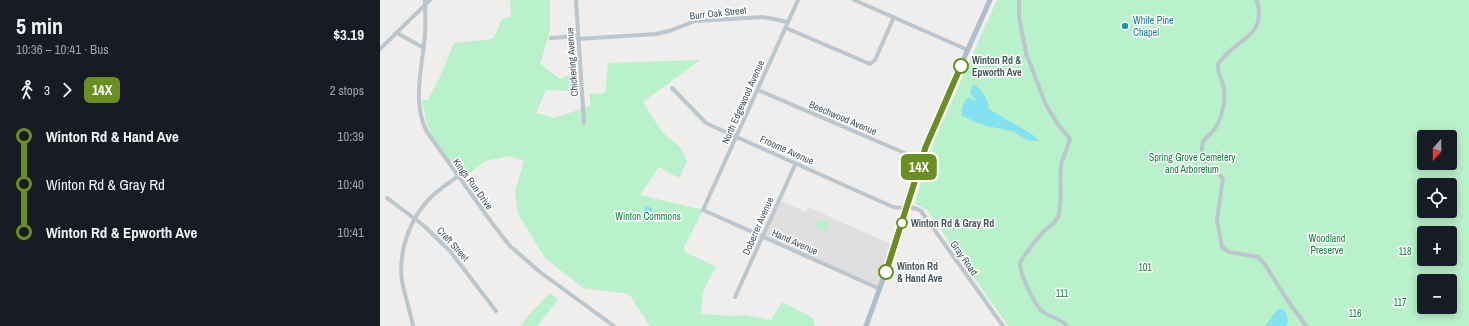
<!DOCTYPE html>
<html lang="en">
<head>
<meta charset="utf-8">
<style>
	body { margin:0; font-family:"Archivo Narrow",sans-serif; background:#20242c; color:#f1f3f6; height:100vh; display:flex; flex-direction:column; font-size:15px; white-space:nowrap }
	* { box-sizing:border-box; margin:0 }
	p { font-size:13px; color:#9ea1a6 }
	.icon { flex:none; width:22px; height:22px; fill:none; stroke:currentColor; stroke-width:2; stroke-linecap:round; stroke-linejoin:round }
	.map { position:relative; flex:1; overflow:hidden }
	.drawer { display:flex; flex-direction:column; background:#171b24; width:380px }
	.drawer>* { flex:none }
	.badge { padding:0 8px; border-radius:6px; font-size:14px; line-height:26px }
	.needle { width:26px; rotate:200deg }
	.buttons { position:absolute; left:1037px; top:130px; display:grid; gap:8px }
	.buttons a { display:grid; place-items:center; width:40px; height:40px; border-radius:4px; background:#171b24; box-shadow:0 2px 10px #0003; font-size:20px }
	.map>.badge { position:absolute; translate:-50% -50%; box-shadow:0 0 0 2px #fff }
	.legs { display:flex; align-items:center; gap:6px; height:44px; padding:0 16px; font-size:13px }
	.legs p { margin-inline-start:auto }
	.summary { display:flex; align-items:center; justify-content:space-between; height:68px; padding:0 16px }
	h1 { font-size:22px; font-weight:700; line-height:30px }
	ul { padding:0 16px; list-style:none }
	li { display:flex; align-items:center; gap:14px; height:48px; font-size:15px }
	li i { display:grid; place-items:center; width:6px; height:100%; margin:0 5px; background:currentColor }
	li i::after { content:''; width:10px; height:10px; margin:-5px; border:3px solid; border-radius:50%; background:#171b24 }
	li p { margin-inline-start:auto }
	li:first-child i { background:linear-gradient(#0000 50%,currentColor 0) }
	li:last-child i { background:linear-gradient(currentColor 50%,#0000 0) }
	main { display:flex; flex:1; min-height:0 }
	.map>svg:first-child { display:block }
</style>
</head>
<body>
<main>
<section class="drawer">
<div class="summary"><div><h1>5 min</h1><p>10:36 – 10:41 · Bus</p></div><b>$3.19</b></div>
<div class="legs"><svg class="icon" aria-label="walk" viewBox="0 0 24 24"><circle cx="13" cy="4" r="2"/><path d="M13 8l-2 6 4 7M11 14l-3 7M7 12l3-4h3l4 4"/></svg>3<svg class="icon" aria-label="forward" viewBox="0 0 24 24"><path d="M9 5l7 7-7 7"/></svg><b class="badge" style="background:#6b8e23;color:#fff">14X</b><p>2 stops</p></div>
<ul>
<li><i style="color:#6b8e23"></i><b>Winton Rd &amp; Hand Ave</b><p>10:39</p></li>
<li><i style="color:#6b8e23"></i><span>Winton Rd &amp; Gray Rd</span><p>10:40</p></li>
<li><i style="color:#6b8e23"></i><b>Winton Rd &amp; Epworth Ave</b><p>10:41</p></li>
</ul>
</section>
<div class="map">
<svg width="1089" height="326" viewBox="0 0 1089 326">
	<rect width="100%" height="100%" fill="#f0eded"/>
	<!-- education -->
	<path fill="#e1dedf" d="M399,200L426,212L428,207L515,246L500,289L383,236Z"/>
	<!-- green -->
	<g fill="#b8f1ca" fill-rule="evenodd">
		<path d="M130,0H170V30L160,64L180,79L198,71L195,91L166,90L156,113L174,118L210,106V94L225,93L228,63L320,60L263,102L282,132L300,147L307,161L299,178L279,167L260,195L323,210L304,247L305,252L336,267L323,291L321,314L353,316L365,315L391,320L402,302L433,318L435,326H270L249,294L203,288L165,258L138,214L135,191L144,161L130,156L105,161L83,178L51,135L46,121L42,100H48L60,77L74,43L113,39L123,18L131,17Z"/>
		<path d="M617,0H1089V326H628L547,210L536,204V199L555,139ZM1044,137H1070V163H1044ZM1044,185H1070V211H1044ZM1044,233H1070V259H1044ZM1044,281H1070V307H1044Z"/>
		<path d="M437,221H443L450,225L446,231L434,227Z"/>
		<path d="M170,293L178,300L157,326H141L148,316Z"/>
	</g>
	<!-- water -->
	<g fill="#83e1f0">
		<path d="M593,84C602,89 608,99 609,109L653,135L659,141L647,140L632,131L607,126L593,121L581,115L583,105L587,98L597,101L590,93Z"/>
		<path d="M265,206L272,208L269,221L262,220Z"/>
		<path d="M899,309H903C907,315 910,319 906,326H885C890,321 892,314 899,309Z"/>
	</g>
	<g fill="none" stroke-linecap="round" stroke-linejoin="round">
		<!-- minor -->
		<g stroke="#bbc6cd" stroke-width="4">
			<path d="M45,0C45,11 46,23 45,34C43,66 31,101 47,132L112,223L130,246L160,272L234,326"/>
			<path d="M196,0L204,123"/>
			<path d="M418,0L323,210L500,289"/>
			<path d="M474,0L588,50"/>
			<path d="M639,0V17L646,53L666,105L677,123L690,139C688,148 683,156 681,165C679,181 683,202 678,217C676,223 668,227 663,232C658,238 641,257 640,264C639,272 654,302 659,308C667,318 680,317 687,326"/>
			<path d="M876,0C879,4 879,10 879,15C878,34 863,39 851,50C846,54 842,59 838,64C837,71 841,77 843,85C847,99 842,118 834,130C831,134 826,137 823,141C821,149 822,161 828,166C834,171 839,173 843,179L837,220L842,247L849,252L878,257L884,263L906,298L926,326"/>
			<path d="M406,28L490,64L495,60L514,17"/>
			<path d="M17,33L44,48"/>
			<path d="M171,38L198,36"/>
			<path d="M198,39L276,34L289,31L315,21L383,17L408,22"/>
			<path d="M0,49L50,0"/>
			<path d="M292,88L325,122L332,126L513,207C523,209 532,205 541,211L623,326"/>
			<path d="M378,90L541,160"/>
			<path d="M7,198L43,225L70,251L116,311"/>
			<path d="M355,297L416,163"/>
			<path d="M33,326C30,311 25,296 22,281C18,251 30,218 51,197C59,189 69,183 78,176"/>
		</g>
		<!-- major -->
		<path stroke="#abbfce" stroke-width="5" d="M486,326L514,249L541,160L551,132L610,0"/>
	</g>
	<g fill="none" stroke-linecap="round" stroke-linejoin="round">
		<!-- line-1 casing -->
		<g stroke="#fff" stroke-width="9">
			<path id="line-1" d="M506,272L546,146L581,66"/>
		</g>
		<!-- line-1 -->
		<use href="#line-1" stroke="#6b8e23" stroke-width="6"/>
	</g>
	<!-- markers -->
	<circle fill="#0f9aa8" stroke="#fff" stroke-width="1.5" cx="745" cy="26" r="4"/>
	<g fill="#fff" stroke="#6b8e23" stroke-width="2">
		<circle cx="581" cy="66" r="7"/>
		<circle cx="522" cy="223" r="5"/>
		<circle cx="506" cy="272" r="7"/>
	</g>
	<g text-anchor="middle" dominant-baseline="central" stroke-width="3" stroke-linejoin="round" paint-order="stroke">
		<!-- street labels -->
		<g font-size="10" fill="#45525b" stroke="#fff">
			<text transform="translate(338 13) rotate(-6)">Burr Oak Street</text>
			<text transform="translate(192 62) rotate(-94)">Chickering Avenue</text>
			<text transform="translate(363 102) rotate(-66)">North Edgewood Avenue</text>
			<text transform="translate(463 118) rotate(23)">Beechwood Avenue</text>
			<text transform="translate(407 150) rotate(24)">Froome Avenue</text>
			<text transform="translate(93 184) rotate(54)">Kings Run Drive</text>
			<text transform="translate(378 226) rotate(-66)">Doberrer Avenue</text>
			<text transform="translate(415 242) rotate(24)">Hand Avenue</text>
			<text transform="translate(73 244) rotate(48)">Craft Street</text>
			<text transform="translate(584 258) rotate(55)">Gray Road</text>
		</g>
		<!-- culture labels -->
		<g font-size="10" fill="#0d838f" stroke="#fff" text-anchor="start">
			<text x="753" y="20">White Pine<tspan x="753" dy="12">Chapel</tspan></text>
		</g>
		<!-- stop labels -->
		<g font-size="10" font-weight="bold" fill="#45525b" stroke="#fff" text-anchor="start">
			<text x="592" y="60">Winton Rd &amp;<tspan x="592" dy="12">Epworth Ave</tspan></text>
			<text x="531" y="223">Winton Rd &amp; Gray Rd</text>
			<text x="517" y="266">Winton Rd<tspan x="517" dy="12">&amp; Hand Ave</tspan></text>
		</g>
		<!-- park labels -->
		<g font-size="10" fill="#128041" stroke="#fff">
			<text x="812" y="157">Spring Grove Cemetery<tspan x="812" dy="12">and Arboretum</tspan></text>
			<text x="268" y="216">Winton Commons</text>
			<text x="947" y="238">Woodland<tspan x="947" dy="12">Preserve</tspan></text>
			<text x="1025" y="251">118</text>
			<text x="765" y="267">101</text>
			<text x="682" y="293">111</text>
			<text x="1020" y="302">117</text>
			<text x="975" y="313">116</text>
		</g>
	</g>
</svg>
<div class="buttons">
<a><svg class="needle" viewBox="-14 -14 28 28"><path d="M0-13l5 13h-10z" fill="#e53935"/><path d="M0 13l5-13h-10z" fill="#9ea1a6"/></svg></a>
<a><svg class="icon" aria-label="locate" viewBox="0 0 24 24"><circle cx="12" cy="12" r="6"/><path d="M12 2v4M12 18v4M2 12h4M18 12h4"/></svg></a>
<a>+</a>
<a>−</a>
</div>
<b class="badge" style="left:539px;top:167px;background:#6b8e23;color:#fff">14X</b>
</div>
</main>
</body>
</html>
